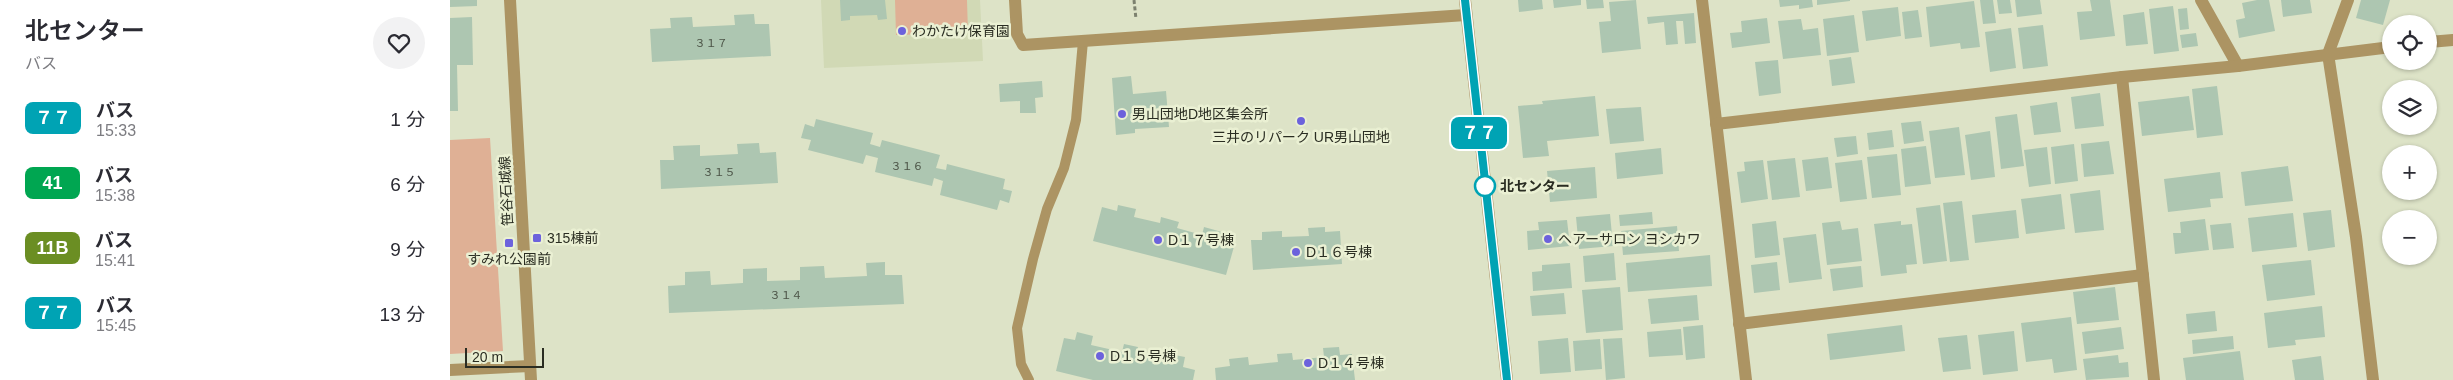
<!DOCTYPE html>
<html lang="ja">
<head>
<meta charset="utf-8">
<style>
	body { margin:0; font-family:Arial,"Noto Sans JP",sans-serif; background:#f2f2f3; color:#2b2b33; height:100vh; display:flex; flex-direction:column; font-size:19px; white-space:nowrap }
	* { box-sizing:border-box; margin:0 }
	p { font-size:16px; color:#7c7c81 }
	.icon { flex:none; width:28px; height:28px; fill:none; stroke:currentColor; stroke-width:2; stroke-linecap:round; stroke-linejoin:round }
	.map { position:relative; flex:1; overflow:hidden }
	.sheet { display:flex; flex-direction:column; background:#fff; width:450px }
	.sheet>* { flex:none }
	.badge { padding:0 10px; border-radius:8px; font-size:18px; line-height:32px }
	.controls { position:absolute; left:1932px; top:15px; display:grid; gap:10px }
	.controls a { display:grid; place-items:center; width:55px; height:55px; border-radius:50%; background:#fff; box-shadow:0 1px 4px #0004; font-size:25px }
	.scale { position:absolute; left:15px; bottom:12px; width:79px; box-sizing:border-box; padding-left:5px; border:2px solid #2a2d22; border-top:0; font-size:14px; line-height:18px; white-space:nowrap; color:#2a2d22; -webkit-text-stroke:4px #eaf0d3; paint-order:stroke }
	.map>.badge { position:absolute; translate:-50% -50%; box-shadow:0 0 0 2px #fff }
	.round { display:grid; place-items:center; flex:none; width:52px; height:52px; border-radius:26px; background:#f2f2f3 }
	.headline { display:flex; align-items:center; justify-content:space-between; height:85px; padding:0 25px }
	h1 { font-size:24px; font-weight:600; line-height:38px }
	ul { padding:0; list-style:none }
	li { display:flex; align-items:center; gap:15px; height:65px; padding:0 25px }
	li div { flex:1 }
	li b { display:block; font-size:19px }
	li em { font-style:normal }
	li .badge { min-width:55px; font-weight:700; text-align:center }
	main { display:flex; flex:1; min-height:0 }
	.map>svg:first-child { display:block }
</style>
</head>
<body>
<main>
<section class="sheet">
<div class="headline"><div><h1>北センター</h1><p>バス</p></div><a class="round"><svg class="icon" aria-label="heart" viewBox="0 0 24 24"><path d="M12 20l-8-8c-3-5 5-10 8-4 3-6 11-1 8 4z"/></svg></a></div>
<ul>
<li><span class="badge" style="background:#00a3b4;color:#fff">７７</span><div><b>バス</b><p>15:33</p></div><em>1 分</em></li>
<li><span class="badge" style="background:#00a651;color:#fff">41</span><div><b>バス</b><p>15:38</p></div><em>6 分</em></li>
<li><span class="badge" style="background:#6b8e23;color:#fff">11B</span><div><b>バス</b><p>15:41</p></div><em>9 分</em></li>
<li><span class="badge" style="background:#00a3b4;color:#fff">７７</span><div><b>バス</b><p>15:45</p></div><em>13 分</em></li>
</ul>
</section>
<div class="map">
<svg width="2003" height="380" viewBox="0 0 2003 380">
	<rect width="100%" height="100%" fill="#dde3c7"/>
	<!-- built -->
	<path fill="#d1d9b5" d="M371,0H530L533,61L374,68Z"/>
	<!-- green -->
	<g fill="#dfb095">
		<path d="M445,0H517L518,33L446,35Z"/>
		<path d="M40,138L53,351L0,354V140Z"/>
	</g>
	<!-- building -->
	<g fill="#adc6b1">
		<path d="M0,0H27V6L0,7Z"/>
		<path d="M390,0H435L437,19L428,20L427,15L400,16V20L391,21Z"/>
		<path d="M1068,0H1092L1093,9L1069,12Z"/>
		<path d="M1103,0H1131V5L1104,8Z"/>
		<path d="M1136,0H1153L1154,8L1137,9Z"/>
		<path d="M1186,0L1191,49L1152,53L1149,22L1161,21L1159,2Z"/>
		<path d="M1329,0H1362L1363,7L1349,9V5L1330,7Z"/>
		<path d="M1367,0H1400V1L1367,5Z"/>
		<path d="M1530,0H1543L1546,23L1533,24Z"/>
		<path d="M1547,0H1560L1562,13L1549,14Z"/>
		<path d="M1565,0H1590L1592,14L1567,17Z"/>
		<path d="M1640,0H1660L1665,36L1630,40L1627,12L1642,11Z"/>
		<path d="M1807,0H1819L1825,31L1789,38L1786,20L1795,18L1792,3Z"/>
		<path d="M1831,0H1860L1862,13L1833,17Z"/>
		<path d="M1911,0H1940L1933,25L1906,18Z"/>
		<path d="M1524,1L1530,47L1511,49L1510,43L1480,47L1476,7Z"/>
		<path d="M1723,6L1729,51L1704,54L1699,9Z"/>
		<path d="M1448,7L1451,36L1416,41L1412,11Z"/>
		<path d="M1737,8L1739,29L1730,30L1728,9Z"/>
		<path d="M1468,10L1472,37L1455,39L1452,12Z"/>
		<path d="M1694,12L1698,44L1676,46L1673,15Z"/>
		<path d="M1244,13L1246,43L1235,44L1233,21H1226L1228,44L1216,45L1214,22L1198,24L1197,17Z"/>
		<path d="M304,14L305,24H319L321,56L202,62L200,29L221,28L220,18L242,17L243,27L285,25L284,15Z"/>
		<path d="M1404,15L1409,52L1377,56L1373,19Z"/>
		<path d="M22,17L23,65H7L8,111H0V18Z"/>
		<path d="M1317,18L1320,43L1282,48L1280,33L1292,32L1291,21Z"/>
		<path d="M1351,19L1353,30L1368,28L1371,55L1333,59L1328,21Z"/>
		<path d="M1593,25L1598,66L1573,69L1568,28Z"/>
		<path d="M1561,28L1566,68L1540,72L1535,32Z"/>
		<path d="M1746,33L1748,46L1732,48L1730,35Z"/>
		<path d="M1401,57L1405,83L1382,86L1379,60Z"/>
		<path d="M1328,60L1331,93L1309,96L1305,62Z"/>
		<path d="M681,76L683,94L716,91L719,127L685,129V133L666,135L662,78Z"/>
		<path d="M592,81L593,97L585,98L586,113H570V101L550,102L549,84Z"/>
		<path d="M1767,86L1773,135L1747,138L1742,89Z"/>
		<path d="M1650,93L1654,126L1625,129L1621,97Z"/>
		<path d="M1145,96L1149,136L1097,141L1099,156L1073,158L1068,106L1093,104L1092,101Z"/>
		<path d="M1739,96L1744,130L1692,136L1688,102Z"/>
		<path d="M1607,102L1611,132L1584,135L1580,106Z"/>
		<path d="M1191,107L1194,141L1160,144L1156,109Z"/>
		<path d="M1567,114L1574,166L1551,169L1545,117Z"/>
		<path d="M366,119L423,133L420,144L430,147L432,140L490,155L486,168L496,170L497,164L555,179L553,189L562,191L559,203L550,200L547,210L490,195L493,181L484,178L482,186L425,172L428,158L416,155L413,164L358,150L361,140L351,138L355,124L364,127Z"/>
		<path d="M1471,121L1474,141L1454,144L1451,123Z"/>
		<path d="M1509,127L1515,175L1485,178L1479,131Z"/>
		<path d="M1442,130L1444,147L1419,150L1417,133Z"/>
		<path d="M1540,131L1545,177L1521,180L1515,135Z"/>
		<path d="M1406,136L1408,154L1387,157L1384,138Z"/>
		<path d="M1659,141L1664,174L1634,177L1631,144Z"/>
		<path d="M309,143L310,153L326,152L328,183L211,189L210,160H224L223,146L250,145V156L288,154L287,144Z"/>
		<path d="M1624,144L1628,181L1605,184L1601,147Z"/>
		<path d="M1476,146L1481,184L1455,187L1451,149Z"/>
		<path d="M1597,147L1601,184L1579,187L1574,150Z"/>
		<path d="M1211,148L1213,174L1167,179L1165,153Z"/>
		<path d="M1447,154L1451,195L1422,198L1417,157Z"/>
		<path d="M1378,157L1382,188L1356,191L1352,160Z"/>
		<path d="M1345,158L1350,197L1322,200L1317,161Z"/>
		<path d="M1313,160L1318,199L1291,203L1287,172L1295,171L1294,162Z"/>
		<path d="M1412,160L1417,199L1390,202L1385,163Z"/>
		<path d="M1838,166L1843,201L1795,206L1791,172Z"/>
		<path d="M1145,167L1147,198L1100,202L1097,171Z"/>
		<path d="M1770,172L1773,198L1760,199L1761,207L1718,212L1714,179Z"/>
		<path d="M1650,190L1654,230L1625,233L1620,194Z"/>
		<path d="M1611,194L1615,229L1576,234L1571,199Z"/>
		<path d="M1512,201L1519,260L1500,262L1493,203Z"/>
		<path d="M668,205L686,209L684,217L710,223L711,217L729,222L727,228L752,235L754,227L772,232L770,240L785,243L776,275L643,241L652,207L667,211Z"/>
		<path d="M1490,205L1497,261L1473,264L1466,208Z"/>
		<path d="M1566,210L1569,238L1525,243L1522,215Z"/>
		<path d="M1881,210L1885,247L1858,251L1853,213Z"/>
		<path d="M1202,212L1203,224L1170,226L1169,215Z"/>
		<path d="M1843,213L1847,247L1802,252L1798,218Z"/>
		<path d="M1160,214L1163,246L1129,249L1126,217Z"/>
		<path d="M1755,219L1759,250L1725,254L1723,233H1731L1730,222Z"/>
		<path d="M1117,220L1120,246L1078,250L1077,231L1089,230L1088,222Z"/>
		<path d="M1326,221L1330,255L1305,258L1302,224Z"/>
		<path d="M1390,221L1392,230L1408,228L1412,261L1377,265L1372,223Z"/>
		<path d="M1451,221V225L1462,224L1467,264L1456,265L1457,273L1431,276L1424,224Z"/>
		<path d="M1781,223L1784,248L1763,250L1760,225Z"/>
		<path d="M1227,226L1229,251L1173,255L1171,231Z"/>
		<path d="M875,227V232L890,231L892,264L803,270L801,240H812V232L832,231V237L859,236L858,228Z"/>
		<path d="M1366,234L1372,279L1339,283L1333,238Z"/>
		<path d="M1164,253L1166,280L1135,282L1133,256Z"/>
		<path d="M1260,255L1262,286L1178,292L1176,263Z"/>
		<path d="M1861,260L1865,295L1817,301L1812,265Z"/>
		<path d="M435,262V275H452L454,304L219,313L218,286L235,285V272L260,271L261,285L293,283V269L317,268V281L350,280V267L374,266L375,278L417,276L416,263Z"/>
		<path d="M1327,262L1330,290L1304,293L1301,265Z"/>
		<path d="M1120,263L1122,288L1083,291L1082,272L1092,271V265Z"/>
		<path d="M1411,266L1413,287L1383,291L1380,269Z"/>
		<path d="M1170,287L1173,330L1136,333L1132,290Z"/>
		<path d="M1665,287L1669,320L1627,324L1623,292Z"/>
		<path d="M1114,293L1116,314L1082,316L1080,296Z"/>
		<path d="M1247,295L1249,320L1201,324L1198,299Z"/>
		<path d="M1872,306L1875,337L1845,340L1846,345L1818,348L1814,313Z"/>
		<path d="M1765,311L1767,331L1738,334L1736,314Z"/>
		<path d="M1621,317L1627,370L1604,373L1602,359L1576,362L1571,323Z"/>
		<path d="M1253,325L1255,358L1236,360L1233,327Z"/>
		<path d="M1452,325L1455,351L1380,360L1377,334Z"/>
		<path d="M1671,327L1674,349L1635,354L1632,332Z"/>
		<path d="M1231,329L1233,355L1199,357L1197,332Z"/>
		<path d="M1564,331L1568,371L1533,375L1528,335Z"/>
		<path d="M627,332L643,336L641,345L672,352L674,344L688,347L686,355L717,363L719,354L735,357L733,367L745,370L743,380H643L606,371L614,338L625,340Z"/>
		<path d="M1517,335L1521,369L1493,372L1488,338Z"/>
		<path d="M1783,336L1784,349L1743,354L1742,340Z"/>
		<path d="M1118,338L1121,372L1090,374L1088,341Z"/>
		<path d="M1172,338L1175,378L1156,380L1153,339Z"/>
		<path d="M1150,339L1152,369L1125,371L1123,341Z"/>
		<path d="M889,347L890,355L902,354L905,380H766L765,368L780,366L779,359L798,357L799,365L828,362L827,354L842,353L843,360L874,357L873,348Z"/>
		<path d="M1790,351L1794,380H1736L1733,358Z"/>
		<path d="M1668,355L1669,363L1678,362L1679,377L1636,380L1633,359Z"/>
		<path d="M1871,356L1874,380H1845L1842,360Z"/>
	</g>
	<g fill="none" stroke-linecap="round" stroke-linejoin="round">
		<!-- path -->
		<path stroke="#7c816e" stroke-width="3" stroke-dasharray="4 2.5" stroke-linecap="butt" d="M684,0L686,19"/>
		<!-- service -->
		<path stroke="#ac9463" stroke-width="10" d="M579,380L571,364L567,328L583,259L597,209L614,168L626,120L633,41"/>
		<!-- minor -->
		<g stroke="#ac9463" stroke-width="12">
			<path d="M565,0L567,34L573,45L1016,15"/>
			<path d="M1252,0L1296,380"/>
			<path d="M1751,0L1788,66"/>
			<path d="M1898,0L1878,54L1906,237L1923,380"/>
			<path d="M1979,42L2003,40"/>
			<path d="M1672,77L1704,380"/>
			<path d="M1266,124L1672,77L1788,66L1941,47"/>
			<path d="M1289,324L1693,275"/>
			<path d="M0,370L80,366"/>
		</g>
		<!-- tertiary -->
		<g stroke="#ac9463" stroke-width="12">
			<path d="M60,0L81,380"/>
			<path d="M1015,0L1057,380"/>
		</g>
	</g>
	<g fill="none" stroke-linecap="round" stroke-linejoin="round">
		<!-- line casing -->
		<g stroke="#fff" stroke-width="11">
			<path id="line" d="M1015,0L1057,380"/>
		</g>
		<!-- line -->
		<use href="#line" stroke="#00a3b4" stroke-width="8"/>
	</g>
	<!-- markers -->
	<g fill="#6c62dc" stroke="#eaf0d3" stroke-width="2">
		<circle cx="452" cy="31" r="5"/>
		<circle cx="672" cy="114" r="5"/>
		<circle cx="851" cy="121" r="5"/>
		<rect x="82" y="233" width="10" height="10" rx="2.5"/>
		<circle cx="1098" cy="239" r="5"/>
		<circle cx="708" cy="240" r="5"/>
		<rect x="54" y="238" width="10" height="10" rx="2.5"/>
		<circle cx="846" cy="252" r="5"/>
		<circle cx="650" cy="356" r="5"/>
		<circle cx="858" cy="363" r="5"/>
	</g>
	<circle fill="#fff" stroke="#00a3b4" stroke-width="2.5" cx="1035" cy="186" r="10"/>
	<g text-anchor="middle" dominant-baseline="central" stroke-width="5" stroke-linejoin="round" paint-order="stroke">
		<!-- number labels -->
		<g font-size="11" fill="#4b5346">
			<text x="261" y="43">３１７</text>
			<text x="457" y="166">３１６</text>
			<text x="269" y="172">３１５</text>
			<text x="336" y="295">３１４</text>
		</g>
		<!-- poi labels -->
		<g font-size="14" fill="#2a2d22" stroke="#eaf0d3" text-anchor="start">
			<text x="462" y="31">わかたけ保育園</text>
			<text x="682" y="114">男山団地D地区集会所</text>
			<text x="851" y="137" text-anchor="middle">三井のリパーク UR男山団地</text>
			<text x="97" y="238">315棟前</text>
			<text x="1108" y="239">ヘアーサロン ヨシカワ</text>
			<text x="718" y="240">D１７号棟</text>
			<text x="856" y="252">D１６号棟</text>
			<text x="59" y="259" text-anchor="middle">すみれ公園前</text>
			<text x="660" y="356">D１５号棟</text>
			<text x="868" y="363">D１４号棟</text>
		</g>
		<!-- stop labels -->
		<g font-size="14" font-weight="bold" fill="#2a2d22" stroke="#eaf0d3" text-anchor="start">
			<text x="1050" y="186">北センター</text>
		</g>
		<!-- street labels -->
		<g font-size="14" fill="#2a2d22" stroke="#eaf0d3">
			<text transform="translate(56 191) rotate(-93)">笹谷石城線</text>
		</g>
	</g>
</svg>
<div class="controls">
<a><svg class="icon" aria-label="locate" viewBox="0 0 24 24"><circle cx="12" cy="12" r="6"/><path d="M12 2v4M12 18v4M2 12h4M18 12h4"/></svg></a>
<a><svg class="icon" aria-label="layers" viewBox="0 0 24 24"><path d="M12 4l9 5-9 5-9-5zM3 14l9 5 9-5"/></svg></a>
<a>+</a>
<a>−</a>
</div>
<div class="scale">20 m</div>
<b class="badge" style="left:1029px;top:133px;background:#00a3b4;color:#fff">７７</b>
</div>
</main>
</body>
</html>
